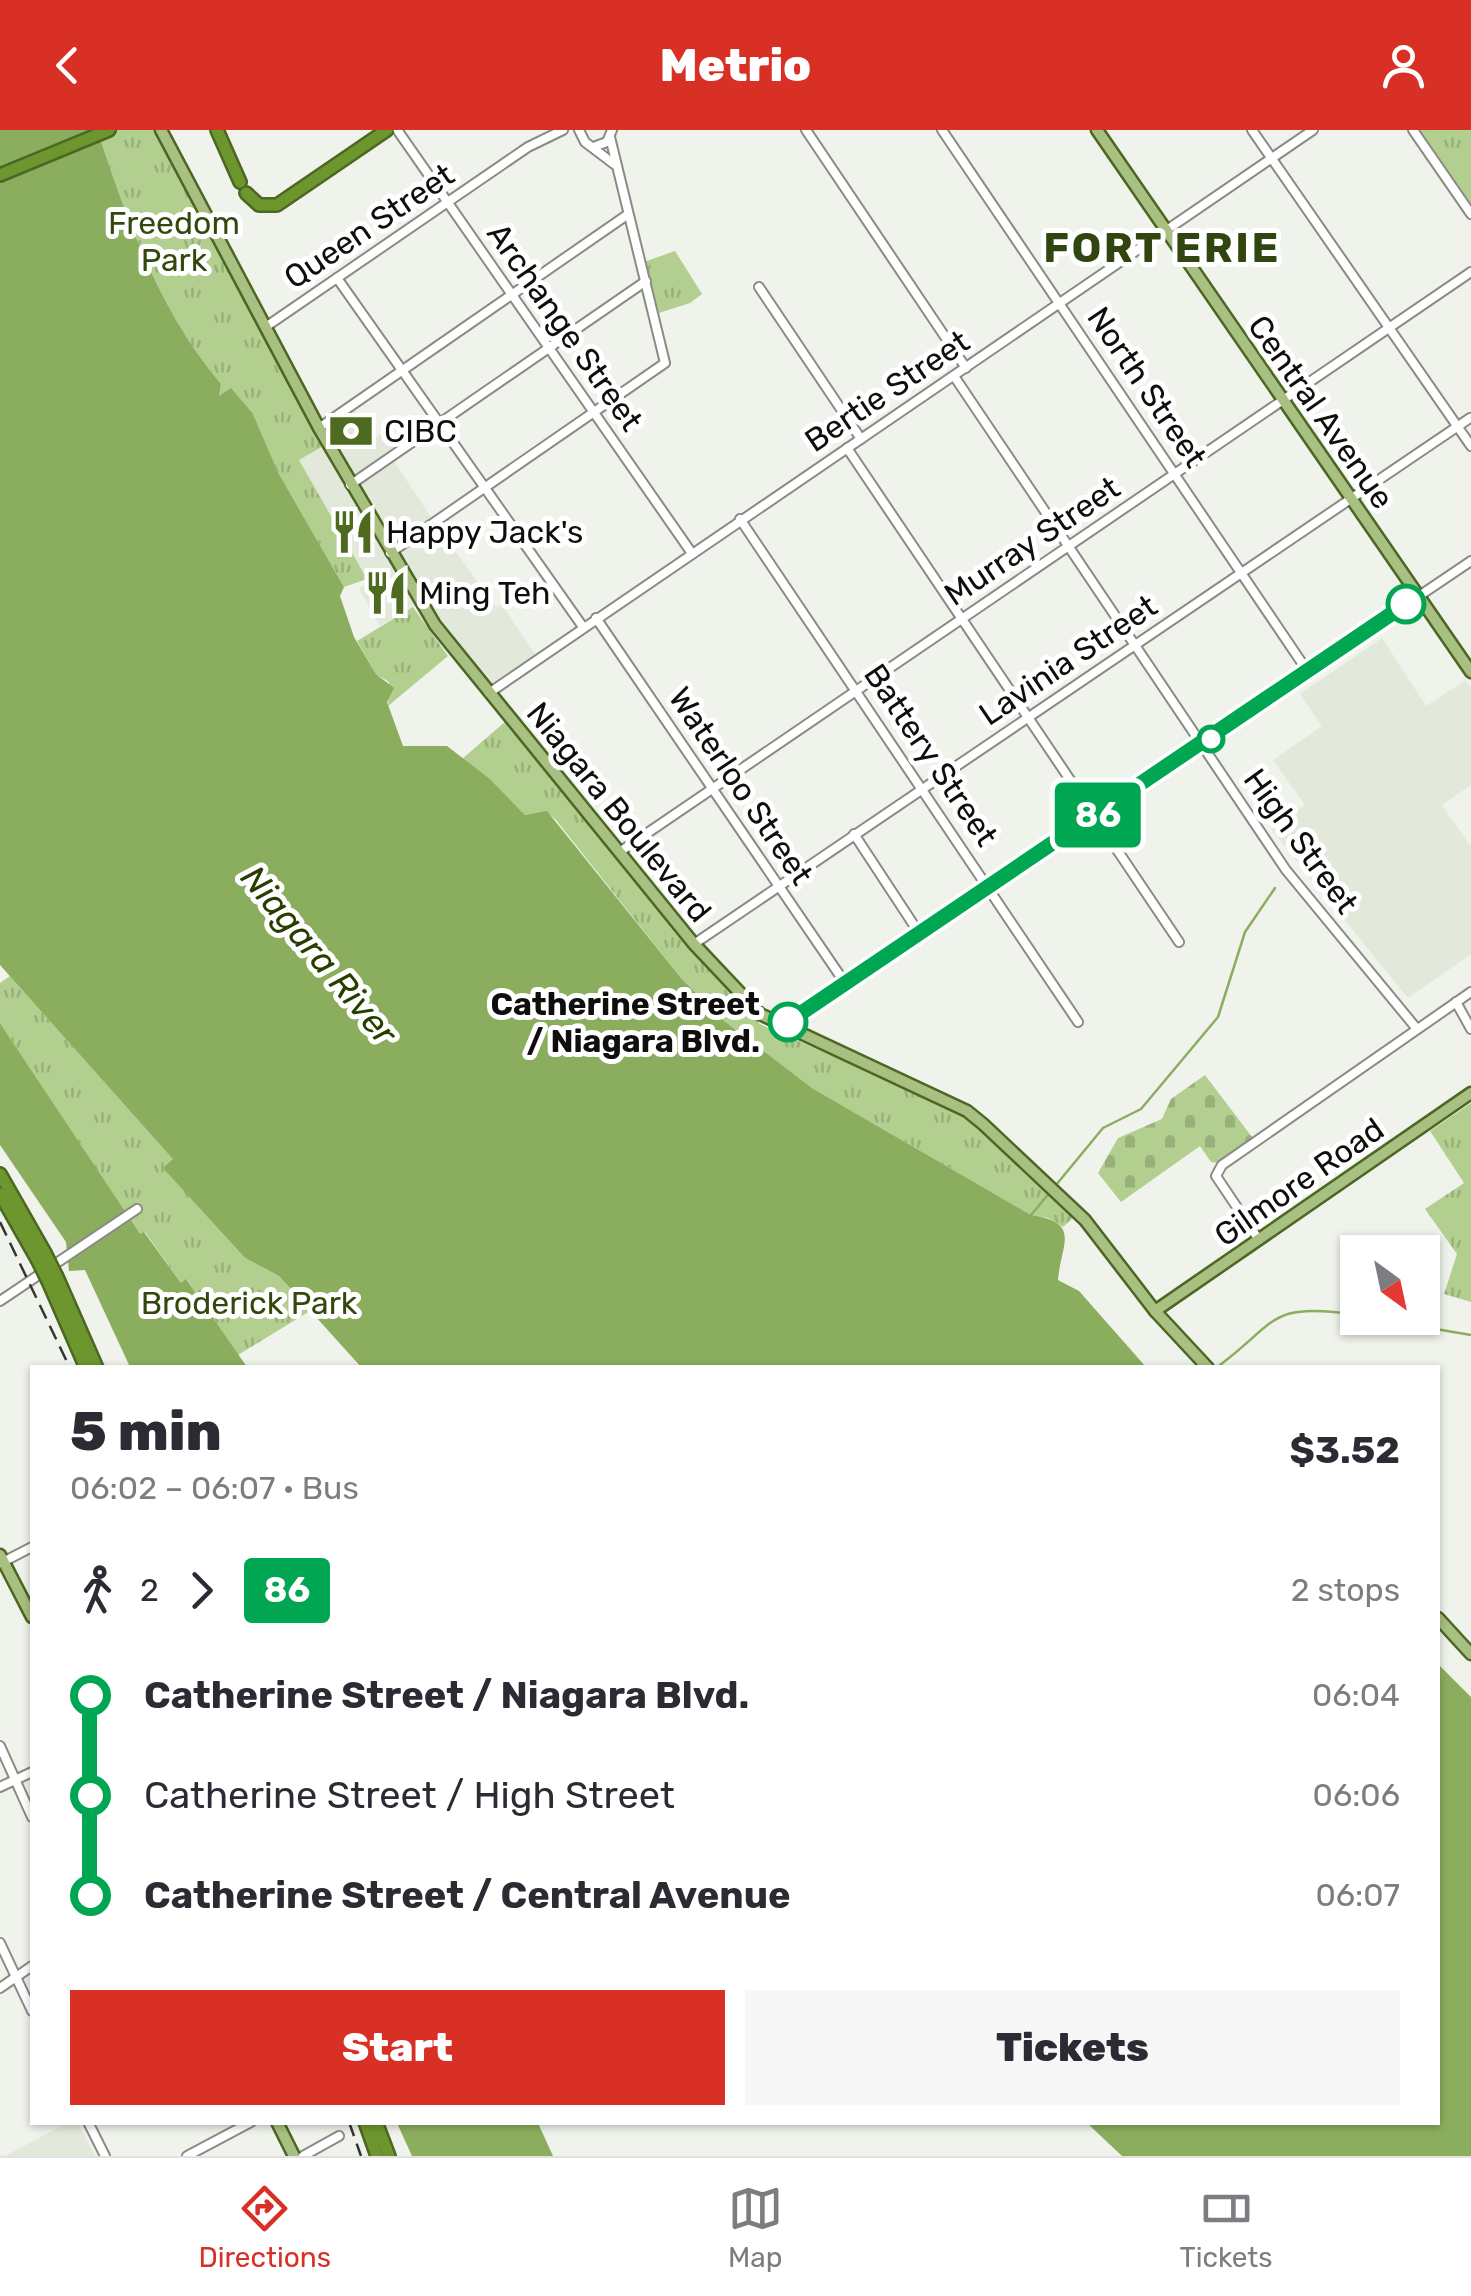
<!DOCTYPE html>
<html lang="en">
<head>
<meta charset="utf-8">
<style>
	body { margin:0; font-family:Rubik,sans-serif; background:#f7f7f7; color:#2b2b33; height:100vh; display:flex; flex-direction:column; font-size:38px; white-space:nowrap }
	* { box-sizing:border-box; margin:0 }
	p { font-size:32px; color:#7c7c81 }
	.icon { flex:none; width:55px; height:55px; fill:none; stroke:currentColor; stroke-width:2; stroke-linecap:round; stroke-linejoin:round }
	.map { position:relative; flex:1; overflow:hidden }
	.side { position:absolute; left:30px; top:1235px; width:1410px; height:760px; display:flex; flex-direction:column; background:#fff; border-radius:0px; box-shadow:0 2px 8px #0004 }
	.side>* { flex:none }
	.badge { padding:0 20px; border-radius:8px; font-size:35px; line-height:65px }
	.needle { width:65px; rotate:147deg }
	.controls { position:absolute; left:1340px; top:1105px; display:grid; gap:20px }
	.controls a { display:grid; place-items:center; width:100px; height:100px; border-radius:0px; background:#fff; box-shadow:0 2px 8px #0004; font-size:50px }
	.map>.badge { position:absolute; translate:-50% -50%; box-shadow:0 0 0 5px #fff }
	.legs { display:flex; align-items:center; gap:15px; height:110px; padding:0 40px; font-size:32px }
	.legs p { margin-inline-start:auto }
	.overview { display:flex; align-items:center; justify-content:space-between; height:170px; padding:0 40px }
	h1 { font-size:55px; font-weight:800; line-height:75px }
	.primary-button { display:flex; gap:20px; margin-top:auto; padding:20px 40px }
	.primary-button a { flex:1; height:115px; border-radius:0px; background:#d93025; color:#fff; font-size:40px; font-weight:800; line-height:115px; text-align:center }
	.primary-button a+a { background:#f7f7f7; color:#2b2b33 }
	ul { padding:0 40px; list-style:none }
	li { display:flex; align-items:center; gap:35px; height:100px; font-size:38px }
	li i { display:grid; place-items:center; width:15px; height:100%; margin:0 12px; background:currentColor }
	li i::after { content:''; width:25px; height:25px; margin:-12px; border:8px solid; border-radius:50%; background:#fff }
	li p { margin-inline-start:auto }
	li:first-child i { background:linear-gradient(#0000 50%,currentColor 0) }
	li:last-child i { background:linear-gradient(currentColor 50%,#0000 0) }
	header { display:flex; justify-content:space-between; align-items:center; height:130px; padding:0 40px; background:#d93025; color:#fff; font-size:45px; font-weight:800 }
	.menu { display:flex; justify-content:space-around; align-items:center; height:140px; border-top:2px solid #e1e1e2; background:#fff; font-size:28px; color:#7c7c81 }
	.menu a { display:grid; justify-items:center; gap:5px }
	.menu .active { color:#d93025 }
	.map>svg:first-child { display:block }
</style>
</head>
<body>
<header><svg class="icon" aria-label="back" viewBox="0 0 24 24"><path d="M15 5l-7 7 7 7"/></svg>Metrio<svg class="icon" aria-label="person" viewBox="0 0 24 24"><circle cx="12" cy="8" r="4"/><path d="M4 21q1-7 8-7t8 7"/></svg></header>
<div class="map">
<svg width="1471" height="2026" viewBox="0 0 1471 2026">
	<defs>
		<pattern id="cemetery-stones" width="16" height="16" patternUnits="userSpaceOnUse" patternTransform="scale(2.5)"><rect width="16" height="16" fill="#b2cf90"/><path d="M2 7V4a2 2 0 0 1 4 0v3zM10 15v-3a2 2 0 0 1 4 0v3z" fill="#98b17b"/></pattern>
		<pattern id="park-tufts" width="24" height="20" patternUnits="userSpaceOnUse" patternTransform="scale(2.5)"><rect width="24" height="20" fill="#b2cf90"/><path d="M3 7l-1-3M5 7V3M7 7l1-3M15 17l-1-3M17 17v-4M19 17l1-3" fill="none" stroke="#98b17b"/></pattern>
	</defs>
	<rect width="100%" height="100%" fill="#eff3eb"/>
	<!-- built -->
	<g fill="#e2e9da">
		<path d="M351,276L374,309L384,302L398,322L391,327L437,396L496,477L501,474L538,528L489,563L420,473L380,496L359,459L368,452L299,330L327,315L319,298Z"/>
		<path d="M1382,508L1426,576L1466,550L1471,558V655L1442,675L1471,717V824L1408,868L1271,699L1305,675L1273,630L1322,596L1300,564Z"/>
		<path d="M69,1992L78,1993L95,2026H5Z"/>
	</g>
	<!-- cemetery -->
	<path fill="url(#cemetery-stones)" d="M1205,945L1255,1011L1224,1034L1211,1032L1200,1016L1121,1072L1098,1043L1118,1008L1162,989L1171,969Z"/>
	<!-- park -->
	<g fill="url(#park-tufts)">
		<path d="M97,0H156L322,317L299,330L367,449L344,457L279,344L253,284L219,266L221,254C158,179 128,91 97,0Z"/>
		<path d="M1413,0H1471V84Z"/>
		<path d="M675,121L702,164L690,173L659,183L644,132Z"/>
		<path d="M413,477L448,526L388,576L389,552L376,544L357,511Z"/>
		<path d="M506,591L624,729L695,824L760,894L962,983L1074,1087L1063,1097L1048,1088L1031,1085L812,958L723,890L681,848L556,690L547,682L525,685L490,649L462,629Z"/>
		<path d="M10,846L174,1029L164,1038L245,1128L279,1146L310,1181L238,1225L187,1150L181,1153L145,1102L140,1105L0,893V853Z"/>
		<path d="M1471,973V1172L1444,1164L1457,1124L1425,1079L1464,1053L1430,1001Z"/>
	</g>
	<!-- water -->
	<g fill="#8bae5e">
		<path d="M0,0H97C128,91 158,179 221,254L219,266L231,258L253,284L279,344L344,457L340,466L354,507L376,544L394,558L387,572L403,616H447L490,649L525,685L547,681L681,848L723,890L812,958L1031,1085C1082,1093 1061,1113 1058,1150L1079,1161L1146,1237H361L279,1146L245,1128L163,1038L173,1029L0,835Z"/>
		<path d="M0,893L140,1104L144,1102L181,1153L186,1149L247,1237H130L85,1140L69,1141L66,1112L0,1015Z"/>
		<path d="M1438,1534L1471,1567V2026H1122L1087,1993L1438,1992Z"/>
		<path d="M397,1993H538L553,2026H412Z"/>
	</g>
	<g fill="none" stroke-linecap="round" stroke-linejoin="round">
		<!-- stream -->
		<g stroke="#8bae5e" stroke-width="2.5">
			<path d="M1056,1055L1103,998L1141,979L1218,887L1245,802L1275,758"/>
			<path d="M1031,1085L1051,1061"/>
			<path d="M1371,1188L1471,1205"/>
			<path d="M1216,1238C1279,1192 1267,1171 1358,1185"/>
		</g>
		<!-- minor casing -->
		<g stroke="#898c85" stroke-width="12">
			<g id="minor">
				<path d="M579,0L585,12L614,34"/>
				<path d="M806,0L966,238"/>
				<path d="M942,0L1308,542"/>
				<path d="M1252,0L1471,316"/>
				<path d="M1413,0L1471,84"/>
				<path d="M398,1L691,422"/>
				<path d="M596,16L607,12L612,0"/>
				<path d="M337,148L583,497"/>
				<path d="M759,157L861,309"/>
				<path d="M267,196L528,17L563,0"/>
				<path d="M954,246L1286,740L1417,899"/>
				<path d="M319,298L627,85"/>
				<path d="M847,318L1179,812"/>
				<path d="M350,355L646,151"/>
				<path d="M740,389L1078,892"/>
				<path d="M390,423L665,233L610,7"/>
				<path d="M596,488L845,853"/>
				<path d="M489,563L1313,0"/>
				<path d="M854,704L919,803"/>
				<path d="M621,721L1471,142"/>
				<path d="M694,814L1470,288"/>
				<path d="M1456,872L1471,899"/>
				<path d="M783,895L1471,431"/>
				<path d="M1259,1110L1216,1046L1222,1035L1471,862"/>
				<path d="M0,1171L137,1079"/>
				<path d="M1,1433L32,1417"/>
				<path d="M0,1616L32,1687"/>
				<path d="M0,1657L32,1642"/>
				<path d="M0,1813L32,1881"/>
				<path d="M0,1858L32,1836"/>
				<path d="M88,1992L105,2026"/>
				<path d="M187,2026L251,1992"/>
				<path d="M303,2026L339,2006"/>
			</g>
		</g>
		<!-- major casing -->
		<g stroke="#4c6722" stroke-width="15">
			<g id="major">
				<path d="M161,0L319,298L435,495L694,814L760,884L967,981L983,994L1085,1090L1155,1181L1208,1238"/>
				<path d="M1097,0L1471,542"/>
				<path d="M1155,1181L1471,963"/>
				<path d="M0,1425L32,1487"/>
				<path d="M1438,1488L1471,1524"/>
				<path d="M277,1992L294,2026"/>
			</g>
		</g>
		<!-- highway casing -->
		<g stroke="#4c6722" stroke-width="16">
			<g id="highway">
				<path d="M217,0L240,52"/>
				<path d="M0,45L109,0"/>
				<path d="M246,63L259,75H277L387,0"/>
				<path d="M0,1044L45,1123"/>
				<path d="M0,1064L37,1129"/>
				<path d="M57,1147L97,1238"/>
				<path d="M48,1151L86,1238"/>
				<path d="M365,1992L377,2026"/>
				<path d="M376,1992L389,2026"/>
			</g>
		</g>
		<!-- minor -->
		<use href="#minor" stroke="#fff" stroke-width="8"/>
		<!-- major -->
		<use href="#major" stroke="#a8c082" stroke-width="10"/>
		<!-- highway -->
		<use href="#highway" stroke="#6e962e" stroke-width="11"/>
		<!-- rail -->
		<g stroke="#333532" stroke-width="2.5" stroke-dasharray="15 8" stroke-linecap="butt">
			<path d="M0,1092L70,1238"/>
			<path d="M349,1992L361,2026"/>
		</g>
		<!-- highway-bridge casing -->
		<g stroke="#4c6722" stroke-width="16" stroke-linecap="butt">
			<g id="highway-bridge">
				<path d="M45,1123L57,1147"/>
				<path d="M37,1129L48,1151"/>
			</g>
		</g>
		<!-- highway-bridge -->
		<use href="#highway-bridge" stroke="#6e962e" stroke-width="11"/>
	</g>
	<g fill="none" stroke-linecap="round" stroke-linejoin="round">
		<!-- line-1 casing -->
		<g stroke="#fff" stroke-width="22">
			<path id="line-1" d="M788,892L1406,474"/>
		</g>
		<!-- line-1 -->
		<use href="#line-1" stroke="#00a651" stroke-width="15"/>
	</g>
	<!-- icons -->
	<defs>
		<g id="bank-bare" transform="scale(3.45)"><path d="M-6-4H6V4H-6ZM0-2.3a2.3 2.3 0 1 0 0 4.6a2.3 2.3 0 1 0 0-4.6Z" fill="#4d6a1f" stroke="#fff" stroke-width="2.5" paint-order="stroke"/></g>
		<g id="restaurant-bare" transform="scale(3.45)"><path d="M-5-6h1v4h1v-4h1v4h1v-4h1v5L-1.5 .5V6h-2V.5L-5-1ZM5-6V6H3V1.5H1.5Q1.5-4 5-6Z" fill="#4d6a1f" stroke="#fff" stroke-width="2.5" paint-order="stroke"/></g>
	</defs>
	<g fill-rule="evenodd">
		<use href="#bank-bare" x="351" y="301"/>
		<use href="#restaurant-bare" x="353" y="402"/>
		<use href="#restaurant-bare" x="386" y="463"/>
	</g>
	<!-- markers -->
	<g fill="#fff" stroke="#00a651" stroke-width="5">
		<circle cx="1406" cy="474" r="18"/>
		<circle cx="1211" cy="609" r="12"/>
		<circle cx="788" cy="892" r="18"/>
	</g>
	<g text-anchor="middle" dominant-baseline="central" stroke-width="10" stroke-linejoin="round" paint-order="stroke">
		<!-- park labels -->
		<g font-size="32" fill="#32480d" stroke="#fff">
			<text x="174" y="93">Freedom<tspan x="174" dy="37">Park</tspan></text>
			<text x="249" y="1173">Broderick Park</text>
		</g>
		<!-- street labels -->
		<g font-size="32" fill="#0e0f0d" stroke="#fff">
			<text transform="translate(369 96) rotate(-34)">Queen Street</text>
			<text transform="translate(565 197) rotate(55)">Archange Street</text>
			<text transform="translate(1147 257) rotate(56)">North Street</text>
			<text transform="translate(887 261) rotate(-34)">Bertie Street</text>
			<text transform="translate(1321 282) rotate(55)">Central Avenue</text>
			<text transform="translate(1032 411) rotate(-34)">Murray Street</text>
			<text transform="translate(1068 530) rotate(-34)">Lavinia Street</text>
			<text transform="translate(931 625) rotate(56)">Battery Street</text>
			<text transform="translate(741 656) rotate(56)">Waterloo Street</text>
			<text transform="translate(619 682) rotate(51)">Niagara Boulevard</text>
			<text transform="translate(1301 711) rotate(54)">High Street</text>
			<text transform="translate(1299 1052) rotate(-35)">Gilmore Road</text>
		</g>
		<!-- poi labels -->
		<g font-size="32" fill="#0e0f0d" stroke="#fff" text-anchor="start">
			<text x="384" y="301">CIBC</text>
			<text x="386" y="402">Happy Jack's</text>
			<text x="419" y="463">Ming Teh</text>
		</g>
		<!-- stop labels -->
		<g font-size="32" font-weight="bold" fill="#0e0f0d" stroke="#fff" text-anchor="end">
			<text x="760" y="874">Catherine Street<tspan x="760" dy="37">/ Niagara Blvd.</tspan></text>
		</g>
		<!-- water labels -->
		<g font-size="35" font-style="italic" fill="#283e00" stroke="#fff">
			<text transform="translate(319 825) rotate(50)">Niagara River</text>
		</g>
		<!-- district labels -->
		<g font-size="42" font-weight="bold" letter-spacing="2.5" fill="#314511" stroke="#fff">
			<text x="1162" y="118">FORT ERIE</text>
		</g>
	</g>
</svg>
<div class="controls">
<a><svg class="needle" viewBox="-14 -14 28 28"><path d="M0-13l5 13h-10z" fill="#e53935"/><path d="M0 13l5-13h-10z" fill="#7c7c81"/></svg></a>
</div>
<b class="badge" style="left:1098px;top:685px;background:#00a651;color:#fff">86</b>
<section class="side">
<div class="overview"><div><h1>5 min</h1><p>06:02 – 06:07 · Bus</p></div><b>$3.52</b></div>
<div class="legs"><svg class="icon" aria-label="walk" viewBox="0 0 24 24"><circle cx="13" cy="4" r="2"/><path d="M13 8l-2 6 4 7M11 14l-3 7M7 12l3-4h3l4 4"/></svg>2<svg class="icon" aria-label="forward" viewBox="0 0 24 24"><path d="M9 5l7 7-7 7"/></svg><b class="badge" style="background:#00a651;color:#fff">86</b><p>2 stops</p></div>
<ul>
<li><i style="color:#00a651"></i><b>Catherine Street / Niagara Blvd.</b><p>06:04</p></li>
<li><i style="color:#00a651"></i><span>Catherine Street / High Street</span><p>06:06</p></li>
<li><i style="color:#00a651"></i><b>Catherine Street / Central Avenue</b><p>06:07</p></li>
</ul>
<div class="primary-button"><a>Start</a><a>Tickets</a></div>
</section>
</div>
<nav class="menu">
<a class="active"><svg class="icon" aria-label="directions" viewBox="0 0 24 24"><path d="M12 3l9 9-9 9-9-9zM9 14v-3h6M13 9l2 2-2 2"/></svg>Directions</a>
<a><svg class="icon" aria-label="map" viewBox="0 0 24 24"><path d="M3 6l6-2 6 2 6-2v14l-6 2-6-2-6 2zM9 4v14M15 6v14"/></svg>Map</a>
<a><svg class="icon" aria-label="tickets" viewBox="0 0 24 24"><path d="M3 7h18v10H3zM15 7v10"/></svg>Tickets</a>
</nav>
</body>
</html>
